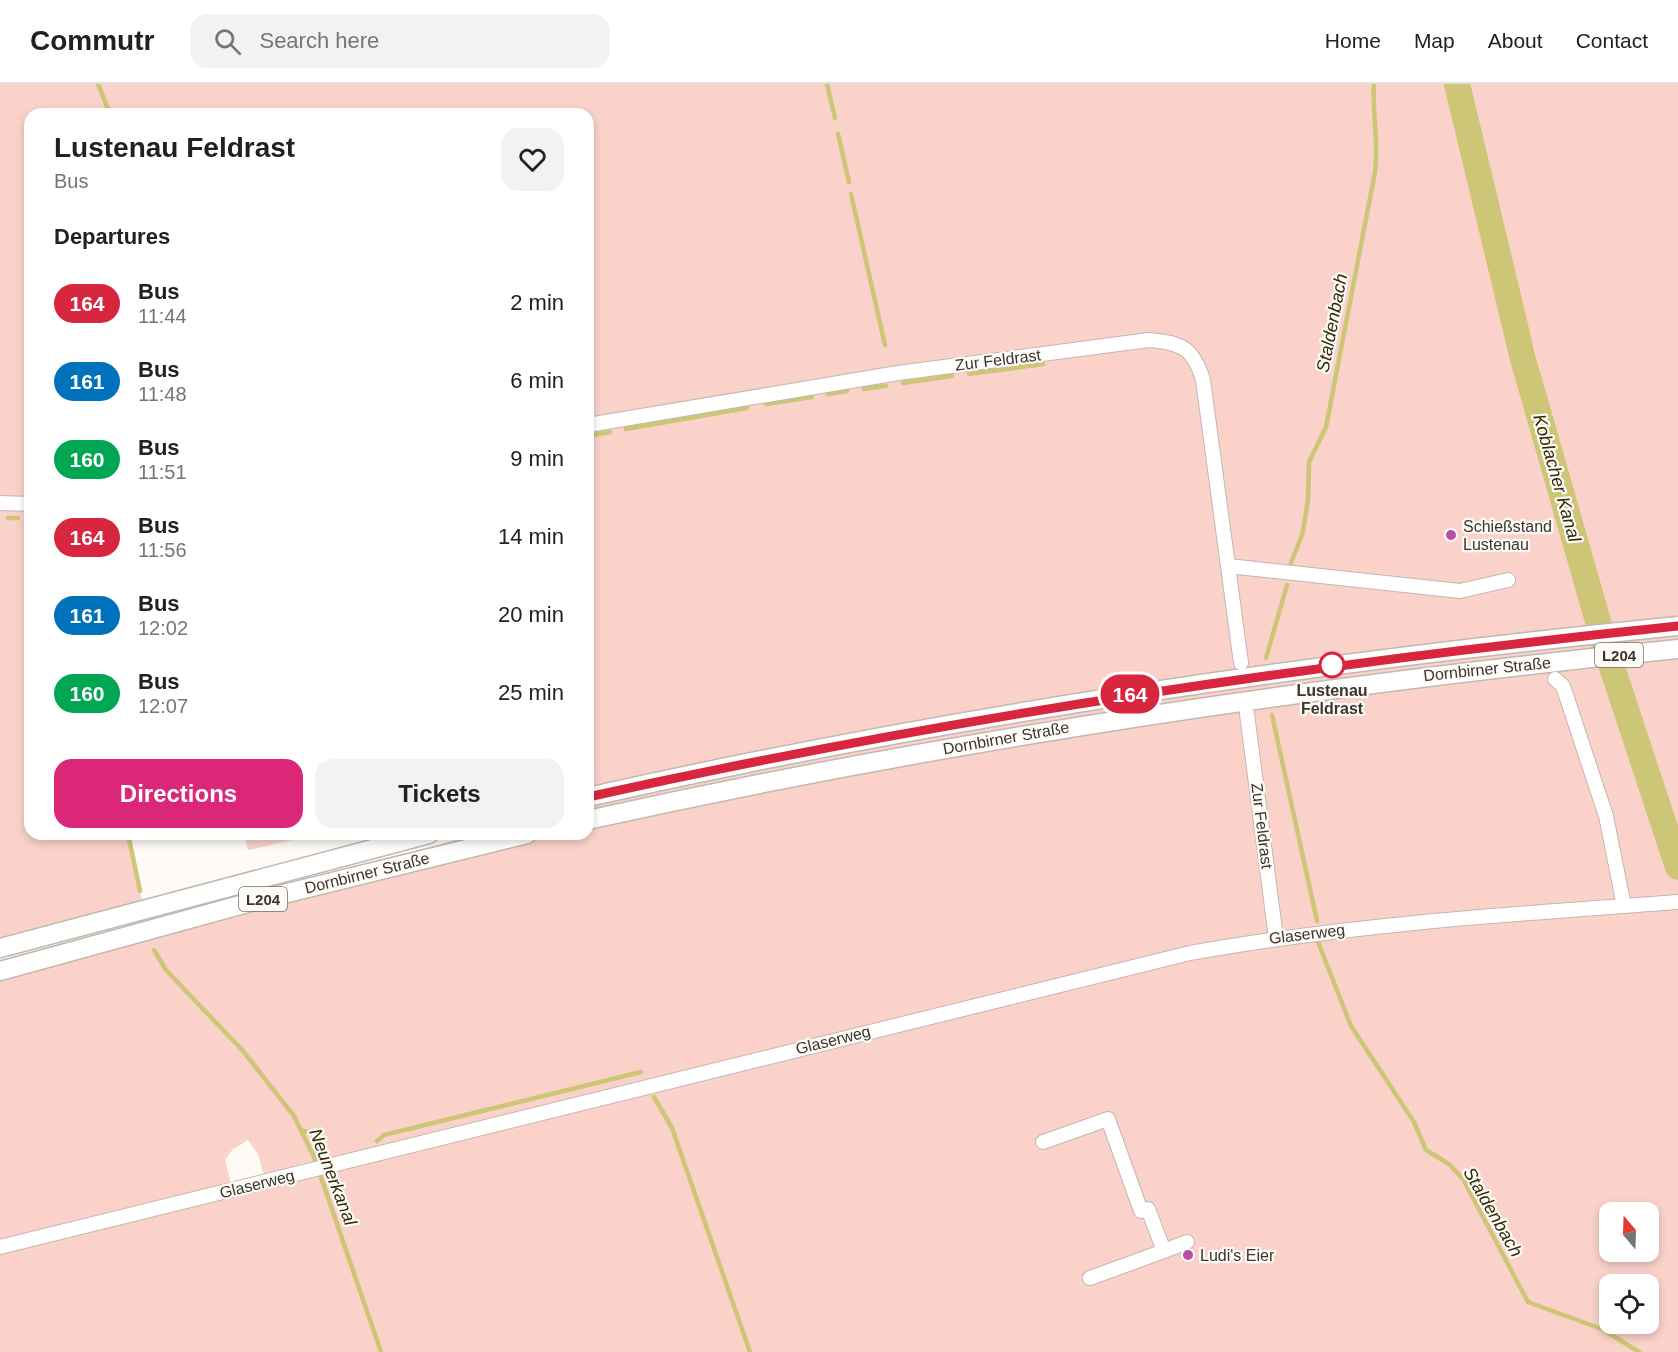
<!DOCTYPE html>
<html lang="en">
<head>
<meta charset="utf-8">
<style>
	body { margin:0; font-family:Arial,sans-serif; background:#f2f2f2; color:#202124; height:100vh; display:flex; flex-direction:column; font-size:22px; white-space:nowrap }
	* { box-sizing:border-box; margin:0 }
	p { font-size:20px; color:#757577 }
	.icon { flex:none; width:33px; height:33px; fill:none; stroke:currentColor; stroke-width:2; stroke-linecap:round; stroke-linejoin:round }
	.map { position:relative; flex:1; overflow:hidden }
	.side { position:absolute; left:24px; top:24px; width:570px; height:732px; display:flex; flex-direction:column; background:#fff; border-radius:18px; box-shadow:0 3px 9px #0003 }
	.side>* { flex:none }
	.badge { padding:0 12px; border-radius:20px; font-size:21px; line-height:39px }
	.needle { width:39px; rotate:341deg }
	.buttons { position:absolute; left:1599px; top:1118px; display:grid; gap:12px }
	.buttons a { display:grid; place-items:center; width:60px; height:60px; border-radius:12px; background:#fff; box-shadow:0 3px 9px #0003; font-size:30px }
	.map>.badge { position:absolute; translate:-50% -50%; box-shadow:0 0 0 3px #fff }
	h2 { padding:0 30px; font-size:22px; line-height:54px }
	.round { display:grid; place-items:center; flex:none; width:63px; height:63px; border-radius:18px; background:#f2f2f2 }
	.head { display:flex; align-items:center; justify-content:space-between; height:102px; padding:0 30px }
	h1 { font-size:28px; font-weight:600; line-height:45px }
	.cta { display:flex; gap:12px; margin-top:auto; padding:12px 30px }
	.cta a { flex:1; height:69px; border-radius:18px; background:#db2777; color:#fff; font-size:24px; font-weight:600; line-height:69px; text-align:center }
	.cta a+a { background:#f2f2f2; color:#202124 }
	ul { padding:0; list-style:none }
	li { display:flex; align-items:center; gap:18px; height:78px; padding:0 30px }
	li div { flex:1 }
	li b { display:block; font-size:22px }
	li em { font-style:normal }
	li .badge { min-width:66px; font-weight:700; text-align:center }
	header { display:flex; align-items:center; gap:36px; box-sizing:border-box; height:84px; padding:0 30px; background:#fff; border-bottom:2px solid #e0e0e0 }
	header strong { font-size:28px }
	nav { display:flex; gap:33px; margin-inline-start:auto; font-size:21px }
	.search { width:420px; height:54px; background:#f2f2f2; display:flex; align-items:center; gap:15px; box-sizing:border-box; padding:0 21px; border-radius:18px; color:#757577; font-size:22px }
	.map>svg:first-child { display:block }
</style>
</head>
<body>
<header>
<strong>Commutr</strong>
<div class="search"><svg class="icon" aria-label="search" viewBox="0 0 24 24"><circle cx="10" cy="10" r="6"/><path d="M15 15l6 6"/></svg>Search here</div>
<nav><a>Home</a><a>Map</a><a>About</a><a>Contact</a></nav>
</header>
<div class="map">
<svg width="1678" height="1268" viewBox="0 0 1678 1268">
	<rect width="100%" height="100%" fill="#fefaf6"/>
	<!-- green -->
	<g fill="#fad2ca" fill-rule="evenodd">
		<path d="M0,0H1447L1509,251L1603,584L1618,581L1464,0H1678V1268H0V1168L307,1092L304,1079L264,1092L258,1070L248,1056L232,1066L225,1076L231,1100L0,1157V897L151,854L472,750H588V30H30V417H0ZM1610,1128H1648V1167H1610ZM1610,1200H1648V1239H1610Z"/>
		<path d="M0,424L30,425V750H128L142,816L0,854Z"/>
		<path d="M244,750H318L248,766Z"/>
	</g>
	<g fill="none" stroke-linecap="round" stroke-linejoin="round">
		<!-- stream -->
		<g stroke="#cdc676" stroke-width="4.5">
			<path d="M98,0L110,30"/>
			<path d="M827,0L835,34"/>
			<path d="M838,50L849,98"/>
			<path d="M851,110L885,261"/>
			<path d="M969,290L1043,280"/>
			<path d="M903,299L952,292"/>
			<path d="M864,305L886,302"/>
			<path d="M828,310L847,307"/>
			<path d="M766,320L812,313"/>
			<path d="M626,345L747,324"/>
			<path d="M593,351L610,348"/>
			<path d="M8,434H18"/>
			<path d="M1291,479L1303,448L1308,415L1309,378L1326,343L1375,88C1379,58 1372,30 1374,0"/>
			<path d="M1266,574L1287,501"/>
			<path d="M1272,631L1317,837"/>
			<path d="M128,750L140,807"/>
			<path d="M1318,858L1351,942L1414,1038L1426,1066L1449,1080L1463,1095L1528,1218L1602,1245L1639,1268"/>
			<path d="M154,866L166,886L243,967L294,1032L314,1073L381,1268"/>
			<path d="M654,1013L672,1044L750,1268"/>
			<path d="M302,1047L313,1048"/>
			<path d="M377,1057L384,1051L641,988"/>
		</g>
		<!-- river -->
		<path stroke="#cdc676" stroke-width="26" d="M1457,0L1523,275L1605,562L1678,783"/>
		<!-- minor casing -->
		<g stroke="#c2b8af" stroke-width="16">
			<g id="minor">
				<path d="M588,341L898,289L1149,256C1181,259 1193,263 1203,296L1241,579"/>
				<path d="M0,419L30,420"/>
				<path d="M1228,482L1460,507L1508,496"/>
				<path d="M1555,595L1563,602L1606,732L1624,822"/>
				<path d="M1247,630L1276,854"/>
				<path d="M1043,1058L1108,1035L1141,1127L1148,1125L1164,1167L1090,1194"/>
				<path d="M0,1163L1190,869C1351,840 1515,830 1678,818"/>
				<path d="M1164,1167L1187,1158"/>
			</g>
		</g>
		<!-- major casing -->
		<g stroke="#c2b8af" stroke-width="21">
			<g id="major">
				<path d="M588,713C947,632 1312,578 1678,542"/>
				<path d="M588,736C948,656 1311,602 1678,565"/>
				<path d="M0,864L429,750"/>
				<path d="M0,887L255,817L527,750"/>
			</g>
		</g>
		<!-- minor -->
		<use href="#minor" stroke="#fff" stroke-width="14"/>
		<!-- major -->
		<use href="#major" stroke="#fff" stroke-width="18"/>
	</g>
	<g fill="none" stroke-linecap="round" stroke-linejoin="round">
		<!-- line casing -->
		<g stroke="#fff" stroke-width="14">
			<path id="line" d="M588,713C948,633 1311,580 1678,542"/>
		</g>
		<!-- line -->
		<use href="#line" stroke="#d7263d" stroke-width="9"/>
	</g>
	<!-- markers -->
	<g fill="#bd4ca7" stroke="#fefaf6" stroke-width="2">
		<circle cx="1451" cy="451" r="6"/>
		<circle cx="1188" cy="1171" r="6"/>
	</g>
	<circle fill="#fff" stroke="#d7263d" stroke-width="3" cx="1332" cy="581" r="12"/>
	<g text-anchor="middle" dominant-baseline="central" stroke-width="4.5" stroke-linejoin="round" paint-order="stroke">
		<!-- shield labels -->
		<g fill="#fefaf6" stroke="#74706c" stroke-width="1.5">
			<rect x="1595" y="559" width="48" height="24" rx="4.5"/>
			<rect x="239" y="803" width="48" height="24" rx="4.5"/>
		</g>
		<g font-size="15" font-weight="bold" fill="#393531">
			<text x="1619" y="571">L204</text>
			<text x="263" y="815">L204</text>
		</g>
		<!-- street labels -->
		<g font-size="16" fill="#393531" stroke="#fefaf6">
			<text transform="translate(998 276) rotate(-7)">Zur Feldrast</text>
			<text transform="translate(1487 585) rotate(-6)">Dornbirner Straße</text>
			<text transform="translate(1006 654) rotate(-10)">Dornbirner Straße</text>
			<text transform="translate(1262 742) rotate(83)">Zur Feldrast</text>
			<text transform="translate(367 789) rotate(-14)">Dornbirner Straße</text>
			<text transform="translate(1307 850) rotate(-7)">Glaserweg</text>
			<text transform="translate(833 956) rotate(-14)">Glaserweg</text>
			<text transform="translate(257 1100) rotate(-14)">Glaserweg</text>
		</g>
		<!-- poi labels -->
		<g font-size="16" fill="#393531" stroke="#fefaf6" text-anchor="start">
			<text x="1463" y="442">Schießstand<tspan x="1463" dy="18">Lustenau</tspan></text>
			<text x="1200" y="1171">Ludi's Eier</text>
		</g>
		<!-- stop labels -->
		<g font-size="16" font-weight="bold" fill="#393531" stroke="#fefaf6">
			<text x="1332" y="606">Lustenau<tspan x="1332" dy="18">Feldrast</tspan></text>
		</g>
		<!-- water labels -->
		<g font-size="18" font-style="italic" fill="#2f2b07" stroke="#fefaf6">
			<text transform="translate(1332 239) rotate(-79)">Staldenbach</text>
			<text transform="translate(1557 394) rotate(74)">Koblacher Kanal</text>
			<text transform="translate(333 1093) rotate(69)">Neunerkanal</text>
			<text transform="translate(1493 1128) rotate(60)">Staldenbach</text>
		</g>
	</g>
</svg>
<div class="buttons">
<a><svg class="needle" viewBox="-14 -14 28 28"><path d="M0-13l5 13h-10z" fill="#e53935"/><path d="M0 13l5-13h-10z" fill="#757577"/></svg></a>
<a><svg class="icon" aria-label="locate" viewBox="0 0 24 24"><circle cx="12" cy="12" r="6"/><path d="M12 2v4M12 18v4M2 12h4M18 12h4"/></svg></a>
</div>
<b class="badge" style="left:1130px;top:610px;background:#d7263d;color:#fff">164</b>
<section class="side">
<div class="head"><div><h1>Lustenau Feldrast</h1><p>Bus</p></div><a class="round"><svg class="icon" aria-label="heart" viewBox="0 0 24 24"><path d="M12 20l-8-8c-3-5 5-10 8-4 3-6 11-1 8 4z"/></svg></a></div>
<h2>Departures</h2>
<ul>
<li><span class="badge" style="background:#d7263d;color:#fff">164</span><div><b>Bus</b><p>11:44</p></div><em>2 min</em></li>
<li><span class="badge" style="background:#0072bc;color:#fff">161</span><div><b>Bus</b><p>11:48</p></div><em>6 min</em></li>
<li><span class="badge" style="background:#00a651;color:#fff">160</span><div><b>Bus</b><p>11:51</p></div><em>9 min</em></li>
<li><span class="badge" style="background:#d7263d;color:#fff">164</span><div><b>Bus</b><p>11:56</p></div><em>14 min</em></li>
<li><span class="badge" style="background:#0072bc;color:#fff">161</span><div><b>Bus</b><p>12:02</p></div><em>20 min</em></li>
<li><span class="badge" style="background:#00a651;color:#fff">160</span><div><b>Bus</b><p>12:07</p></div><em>25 min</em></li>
</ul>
<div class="cta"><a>Directions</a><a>Tickets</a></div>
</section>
</div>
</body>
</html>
